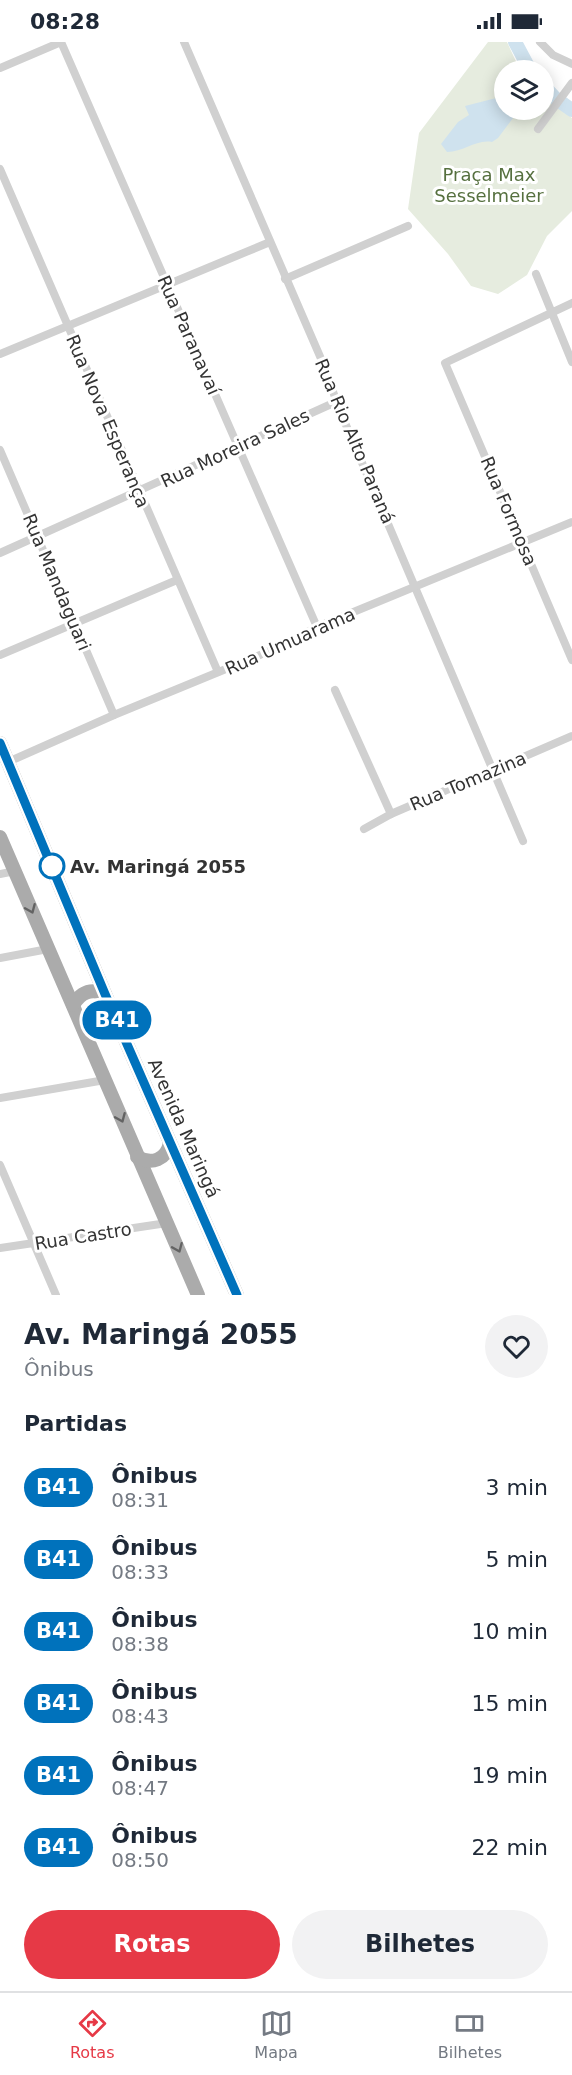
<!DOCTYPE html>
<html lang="pt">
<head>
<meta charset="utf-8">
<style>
	body { margin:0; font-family:"DejaVu Sans",sans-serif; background:#f2f2f3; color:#1f2937; height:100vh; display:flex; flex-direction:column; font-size:22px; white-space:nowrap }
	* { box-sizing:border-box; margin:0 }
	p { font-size:20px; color:#747a83 }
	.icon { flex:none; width:33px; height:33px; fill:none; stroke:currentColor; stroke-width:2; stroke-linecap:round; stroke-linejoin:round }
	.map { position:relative; height:1253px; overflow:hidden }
	.panel { display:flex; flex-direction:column; background:#fff; flex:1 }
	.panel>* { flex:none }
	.badge { padding:0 12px; border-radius:20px; font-size:21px; line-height:39px }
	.fabs { position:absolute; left:494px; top:18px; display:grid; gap:12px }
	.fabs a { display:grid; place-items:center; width:60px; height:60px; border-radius:50%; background:#fff; box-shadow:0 3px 15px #0003; font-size:30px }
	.map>.badge { position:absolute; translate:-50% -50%; box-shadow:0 0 0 3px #fff }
	h2 { padding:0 24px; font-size:22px; line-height:54px }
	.round { display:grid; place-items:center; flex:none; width:63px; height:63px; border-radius:32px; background:#f2f2f3 }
	.summary { display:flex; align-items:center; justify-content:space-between; height:102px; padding:0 24px }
	h1 { font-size:28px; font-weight:800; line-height:45px }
	.primary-button { display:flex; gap:12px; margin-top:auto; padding:12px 24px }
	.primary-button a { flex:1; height:69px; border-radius:36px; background:#e63946; color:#fff; font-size:24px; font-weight:800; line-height:69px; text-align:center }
	.primary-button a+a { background:#f2f2f3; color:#1f2937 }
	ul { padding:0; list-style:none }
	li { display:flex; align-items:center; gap:18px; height:72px; padding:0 24px }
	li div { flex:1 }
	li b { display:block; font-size:22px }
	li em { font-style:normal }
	li .badge { min-width:66px; font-weight:700; text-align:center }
	.status { display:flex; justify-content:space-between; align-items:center; height:42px; padding:0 30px; background:#fff; direction:ltr }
	.status svg { height:16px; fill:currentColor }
	.tabs { display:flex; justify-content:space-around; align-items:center; height:84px; border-top:2px solid #e0e1e3; background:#fff; font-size:16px; color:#747a83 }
	.tabs a { display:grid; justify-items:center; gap:3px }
	.tabs .selected { color:#e63946 }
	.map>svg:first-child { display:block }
</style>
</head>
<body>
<div class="status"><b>08:28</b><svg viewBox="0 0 49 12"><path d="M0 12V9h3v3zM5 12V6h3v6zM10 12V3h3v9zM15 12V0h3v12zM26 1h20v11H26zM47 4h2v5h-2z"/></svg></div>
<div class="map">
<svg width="572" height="1253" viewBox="0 0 572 1253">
	<rect width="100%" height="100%" fill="#fff"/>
	<!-- green -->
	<path fill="#e6ecdf" d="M488,0H507L520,28H504V68H543V53L572,76V169L547,194L527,233L498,252L471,244L448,212L408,167L419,91Z"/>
	<!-- water -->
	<path fill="#cfe2ee" d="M504,54V68H519L498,96L492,100C476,97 464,110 447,110L441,102L458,80L469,73L465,64Z"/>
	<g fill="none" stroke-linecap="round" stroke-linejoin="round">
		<!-- river -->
		<g stroke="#cfe2ee" stroke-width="14">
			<path d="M515,0L530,28"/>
			<path d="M543,43L555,56L572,68"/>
		</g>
		<!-- minor -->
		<g stroke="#d0d0d0" stroke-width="8">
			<path d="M61,0L317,585"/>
			<path d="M184,0L322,319L340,369L523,799"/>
			<path d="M540,0L553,13L572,22"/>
			<path d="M0,26L61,0"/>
			<path d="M538,87L572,41"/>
			<path d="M0,127L218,630"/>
			<path d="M536,232L572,320"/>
			<path d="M285,237L408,184"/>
			<path d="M572,261L445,321L572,618"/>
			<path d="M0,312L270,200"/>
			<path d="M0,408L114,673"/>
			<path d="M0,511L338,359"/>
			<path d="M0,613L177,538"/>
			<path d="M335,648L391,772"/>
			<path d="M8,720L114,673L260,613L317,585L572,480"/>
			<path d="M364,787L391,772L572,694"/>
			<path d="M0,832L15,829"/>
			<path d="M0,916L48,907"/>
			<path d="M0,1056L105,1038"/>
			<path d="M0,1123L56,1253"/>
			<path d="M0,1206L167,1181"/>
		</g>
		<!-- primary -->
		<g stroke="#ababab" stroke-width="14">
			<path d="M0,701L105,952L237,1253"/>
			<path d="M0,795L198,1253"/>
			<path d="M73,963C81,950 91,946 105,952"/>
			<path d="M137,1115C152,1123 166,1118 170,1101"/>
		</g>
	</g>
	<!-- one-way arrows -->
	<defs><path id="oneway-chevron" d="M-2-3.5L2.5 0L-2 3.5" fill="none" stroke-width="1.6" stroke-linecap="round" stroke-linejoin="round" transform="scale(1.5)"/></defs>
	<g stroke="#636363">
		<use href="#oneway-chevron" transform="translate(31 867) rotate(67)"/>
		<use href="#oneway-chevron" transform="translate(121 1076) rotate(67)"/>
		<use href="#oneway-chevron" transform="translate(178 1206) rotate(67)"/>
	</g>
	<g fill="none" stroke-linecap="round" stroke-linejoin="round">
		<!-- line casing -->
		<g stroke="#fff" stroke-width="14">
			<path id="line" d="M0,701L105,952L237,1253"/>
		</g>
		<!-- line -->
		<use href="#line" stroke="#0072bc" stroke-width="9"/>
	</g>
	<!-- markers -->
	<circle fill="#fff" stroke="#0072bc" stroke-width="3" cx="52" cy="824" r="12"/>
	<g text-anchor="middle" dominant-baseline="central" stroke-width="6" stroke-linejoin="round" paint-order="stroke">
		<!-- park labels -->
		<g font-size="18" fill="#56703f" stroke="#fff">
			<text x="489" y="132">Praça Max<tspan x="489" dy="21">Sesselmeier</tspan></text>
		</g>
		<!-- street labels -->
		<g font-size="18" fill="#333" stroke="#fff">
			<text transform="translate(189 293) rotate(66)">Rua Paranavaí</text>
			<text transform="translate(108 379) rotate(67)">Rua Nova Esperança</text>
			<text transform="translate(355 399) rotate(67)">Rua Rio Alto Paraná</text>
			<text transform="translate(235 406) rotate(-25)">Rua Moreira Sales</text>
			<text transform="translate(509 469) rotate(67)">Rua Formosa</text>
			<text transform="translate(57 540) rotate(67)">Rua Mandaguari</text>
			<text transform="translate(290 599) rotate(-24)">Rua Umuarama</text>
			<text transform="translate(468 739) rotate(-23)">Rua Tomazina</text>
			<text transform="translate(184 1086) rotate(66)">Avenida Maringá</text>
			<text transform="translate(83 1194) rotate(-9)">Rua Castro</text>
		</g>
		<!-- stop labels -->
		<g font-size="18" font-weight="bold" fill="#333" stroke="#fff" text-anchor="start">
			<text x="70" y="824">Av. Maringá 2055</text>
		</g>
	</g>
</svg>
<div class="fabs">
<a><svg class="icon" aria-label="layers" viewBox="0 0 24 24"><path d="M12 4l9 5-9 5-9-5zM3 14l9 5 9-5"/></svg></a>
</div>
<b class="badge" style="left:117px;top:978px;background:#0072bc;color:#fff">B41</b>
</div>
<section class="panel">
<div class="summary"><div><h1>Av. Maringá 2055</h1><p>Ônibus</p></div><a class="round"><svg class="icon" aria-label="heart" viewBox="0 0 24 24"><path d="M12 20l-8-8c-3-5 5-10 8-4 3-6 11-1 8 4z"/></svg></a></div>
<h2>Partidas</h2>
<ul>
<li><span class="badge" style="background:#0072bc;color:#fff">B41</span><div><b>Ônibus</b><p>08:31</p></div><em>3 min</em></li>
<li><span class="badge" style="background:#0072bc;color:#fff">B41</span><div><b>Ônibus</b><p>08:33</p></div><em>5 min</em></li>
<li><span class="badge" style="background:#0072bc;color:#fff">B41</span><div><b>Ônibus</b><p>08:38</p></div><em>10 min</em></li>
<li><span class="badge" style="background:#0072bc;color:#fff">B41</span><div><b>Ônibus</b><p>08:43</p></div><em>15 min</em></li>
<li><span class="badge" style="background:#0072bc;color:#fff">B41</span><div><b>Ônibus</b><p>08:47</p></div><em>19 min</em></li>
<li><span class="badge" style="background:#0072bc;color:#fff">B41</span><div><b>Ônibus</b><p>08:50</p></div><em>22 min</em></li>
</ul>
<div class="primary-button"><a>Rotas</a><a>Bilhetes</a></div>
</section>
<nav class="tabs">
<a class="selected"><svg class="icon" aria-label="directions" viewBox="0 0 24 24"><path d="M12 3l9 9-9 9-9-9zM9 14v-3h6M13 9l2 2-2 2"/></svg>Rotas</a>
<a><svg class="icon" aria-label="map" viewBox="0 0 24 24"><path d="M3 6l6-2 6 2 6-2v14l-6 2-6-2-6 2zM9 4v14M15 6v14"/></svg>Mapa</a>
<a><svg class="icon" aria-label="tickets" viewBox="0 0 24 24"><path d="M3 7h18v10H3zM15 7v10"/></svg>Bilhetes</a>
</nav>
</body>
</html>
